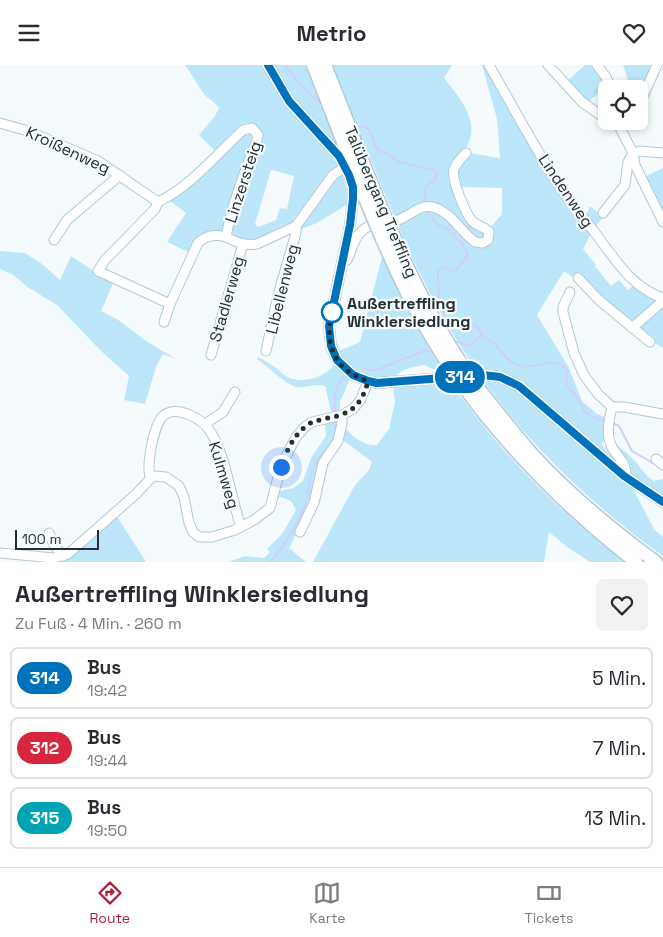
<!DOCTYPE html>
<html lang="de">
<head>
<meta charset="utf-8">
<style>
	body { margin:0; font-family:"Space Grotesk",sans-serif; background:#f2f2f3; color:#2b2b33; height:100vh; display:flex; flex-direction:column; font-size:19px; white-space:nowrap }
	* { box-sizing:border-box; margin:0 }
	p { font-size:16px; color:#7c7c81 }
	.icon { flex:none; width:28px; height:28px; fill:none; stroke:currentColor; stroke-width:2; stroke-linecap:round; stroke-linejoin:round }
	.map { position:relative; height:497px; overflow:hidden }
	.panel { display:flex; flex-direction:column; background:#fff; flex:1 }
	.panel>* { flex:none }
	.badge { padding:0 10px; border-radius:16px; font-size:18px; line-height:32px }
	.tools { position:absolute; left:598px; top:15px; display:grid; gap:10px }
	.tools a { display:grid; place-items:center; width:50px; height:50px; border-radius:8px; background:#fff; box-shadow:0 2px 8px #0003; font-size:25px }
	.scale { position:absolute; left:15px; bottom:12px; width:84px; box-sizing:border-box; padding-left:5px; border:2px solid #252e32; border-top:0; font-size:14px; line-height:18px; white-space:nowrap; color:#252e32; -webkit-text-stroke:4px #f5fafc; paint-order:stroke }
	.you { position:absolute; width:25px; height:25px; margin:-12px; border:4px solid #fff; border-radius:50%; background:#1a73e8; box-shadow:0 0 0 8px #1a73e833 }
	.map>.badge { position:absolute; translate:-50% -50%; box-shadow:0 0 0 2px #fff }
	.round { display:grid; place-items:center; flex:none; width:52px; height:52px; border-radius:8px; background:#f2f2f3 }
	.overview { display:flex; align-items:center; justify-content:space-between; height:85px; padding:0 15px }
	h1 { font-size:24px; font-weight:700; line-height:38px }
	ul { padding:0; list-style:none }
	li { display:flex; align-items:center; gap:15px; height:62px; margin:0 10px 8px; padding:0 5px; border:2px solid #e1e1e2; border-radius:8px }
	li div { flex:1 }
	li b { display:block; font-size:19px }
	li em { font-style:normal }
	li .badge { min-width:55px; font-weight:700; text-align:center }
	header { display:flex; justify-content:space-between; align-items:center; height:65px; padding:0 15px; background:#fff; font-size:22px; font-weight:700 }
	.tabs { display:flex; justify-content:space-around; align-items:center; height:70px; border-top:1px solid #e1e1e2; background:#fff; font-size:14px; color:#7c7c81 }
	.tabs a { display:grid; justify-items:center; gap:2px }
	.tabs .on { color:#b01c3c }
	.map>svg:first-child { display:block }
</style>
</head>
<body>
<header><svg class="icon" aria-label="menu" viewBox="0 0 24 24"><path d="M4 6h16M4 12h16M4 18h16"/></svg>Metrio<svg class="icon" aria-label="heart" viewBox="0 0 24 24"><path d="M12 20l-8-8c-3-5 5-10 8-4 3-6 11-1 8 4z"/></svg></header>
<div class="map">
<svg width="663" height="497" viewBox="0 0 663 497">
	<rect width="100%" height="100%" fill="#f5fafc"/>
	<!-- green -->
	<g fill="#bce7fb" fill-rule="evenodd">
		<path d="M185,0H452L444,13C457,29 477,52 470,74C467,84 459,92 453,101L457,131L487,169L482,177L434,141L395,154L369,90L336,101L295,157L266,172L248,177L234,172L230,164L261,71L252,60L217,88L199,70L215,51L219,43C213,35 208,34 204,29C197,20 192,9 185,0ZM271,105L294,111L287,144L280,143L276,155L258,162L255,159Z"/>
		<path d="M482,0H486L583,158L590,141L603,152L592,167L583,184L596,200L595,201L611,221L619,215L628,225L635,219L659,235L633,258L564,206L537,250L569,303L582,336L597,349L607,353L606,373L601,379L617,397L619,396L623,404L532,327L478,308L450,265L434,236L404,177L397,158L414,148L434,144L480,180L490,163L502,149V123L458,122L456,105L469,88L500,93L497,54Z"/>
		<path d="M585,0H595L608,20L587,38L566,17Z"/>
		<path d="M623,0H654L639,36V24H631Z"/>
		<path d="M246,65L255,70L224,167L217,168L190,188L167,177L186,148L168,134Z"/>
		<path d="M663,103V144L660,145L644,112Z"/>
		<path d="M342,108L347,126L348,139L317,158L299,165L300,160L333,114Z"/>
		<path d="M0,186L25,188L42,199L60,215L71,191L95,207L114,216L101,246L117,254L146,276L176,294L163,289L156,302L145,339L124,335L129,311L101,286L57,240L29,223L12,209L0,204Z"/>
		<path d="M382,192L420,268L447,311L424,300L413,302L402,306L392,314L383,315L357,309L337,287L360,277Z"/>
		<path d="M663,239V283L653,277L638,261Z"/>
		<path d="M258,292C264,295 269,298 275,302C279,305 283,310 287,312C301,319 325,313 334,300L350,314L340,337V348L332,350L325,321C317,318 306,323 297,322C285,320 268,301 257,294Z"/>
		<path d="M482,314L493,315L510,320L632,422L654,464L663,472V491C594,442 532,383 482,314Z"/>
		<path d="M451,318C499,386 558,446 625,497H590L567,482L549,467L544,497H313L355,420L369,405L372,397L347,378L339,374L344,362C353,371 362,381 377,380L389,364L395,337L393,322Z"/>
		<path d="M339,354L340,359L310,442L289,483L306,497H228L245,491L264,493L270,487L267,484L282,469L296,445L291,436L281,432L276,433L277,427L293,423L303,416L311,393L326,371L325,360L320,358Z"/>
		<path d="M612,373C617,381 625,386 632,393C640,400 644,411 654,416L663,414V434L631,413L630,407Z"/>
		<path d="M116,450L146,497H55Z"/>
	</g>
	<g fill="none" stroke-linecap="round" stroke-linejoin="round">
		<!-- stream -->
		<g stroke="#d1cfff" stroke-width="2">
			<path d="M284,0L309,29L322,39"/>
			<path d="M355,62H366L370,66L375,81L380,87L387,88L397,96L435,106L437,110C436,115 432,118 427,120C424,126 426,133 424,140"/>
			<path d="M425,144L437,159L452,166L466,184L468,190L457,204L453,207L445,202L438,206L439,241L446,254L475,259C479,263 479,265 481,269C483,272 488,274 491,276C503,285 504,296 520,301C537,305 556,288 568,307L566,316L567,320L577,332L584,346L590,351L606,356"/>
			<path d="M454,277H459L468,281L481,271"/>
			<path d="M364,304L374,305L379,304L426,285L434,288"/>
			<path d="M335,348C334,334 334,322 344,312"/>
			<path d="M335,355L336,368"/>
			<path d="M613,358L619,361L632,386L658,401"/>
			<path d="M270,497C283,483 295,464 303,445C311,428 307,396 327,387"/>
		</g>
		<!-- minor casing -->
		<g stroke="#b3c9d4" stroke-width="11">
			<g id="minor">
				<path d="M489,0C512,40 534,81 558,119C569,135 581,150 593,165C612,190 631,223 663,233"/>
				<path d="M548,0L582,37L606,54"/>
				<path d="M597,0L606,12L611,24"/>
				<path d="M639,40L657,0"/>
				<path d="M629,56L620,63L633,88L635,100L663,157"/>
				<path d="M0,58L28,66L98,96L158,137"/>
				<path d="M633,88L639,86L663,88"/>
				<path d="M158,137C191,121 216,90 243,65L252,63L258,70L257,75C245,107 232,139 226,172C236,177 245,181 257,179L296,161L333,110L345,102"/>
				<path d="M158,137L155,144L105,195L98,206L170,239"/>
				<path d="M603,148L625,120L628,97L633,88"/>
				<path d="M54,175L67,155L120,110"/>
				<path d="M347,195C352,185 353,174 361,167C370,157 385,159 398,155C410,151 419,139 433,142C451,147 461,167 475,177L483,178L488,175L489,167C484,161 477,161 472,156C465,147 451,114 454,104C457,97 462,92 466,88"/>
				<path d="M578,213L600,236L650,277"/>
				<path d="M570,227L563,242V247L574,288L584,310L598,329L612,342"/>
				<path d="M164,257L170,239L198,178C206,170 215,169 226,172"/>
				<path d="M632,263L663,236"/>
				<path d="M266,286L278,230L296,168V161"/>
				<path d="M211,290L243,179"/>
				<path d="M205,359L223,347L235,327"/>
				<path d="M656,394L663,400"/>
				<path d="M624,411L626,408C626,398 618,392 613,384C605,371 609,355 612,342H624L663,349"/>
				<path d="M151,413C145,404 154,359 163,351C177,339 202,354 210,366C226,390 231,434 241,462"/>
				<path d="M300,467L314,438L323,398L338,376L342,358V350"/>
				<path d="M49,468L54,480L63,491"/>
				<path d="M0,488L54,493L68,489L136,429L151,413L155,411L166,412L179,421L184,432L189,458L193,467L199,472H212L235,465L254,455L270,443L281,401L296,372L306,361L312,357L342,350L353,344L361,334L368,316"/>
			</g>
		</g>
		<!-- major casing -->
		<g stroke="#b3c9d4" stroke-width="12">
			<path id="major" d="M268,0L289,36L339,91L349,110L353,122V134L350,160L329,261L331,281L337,295L353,310L368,316L377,318L483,310L500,312L519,321L624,411L663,437"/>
		</g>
		<!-- highway casing -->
		<g stroke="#b3c9d4" stroke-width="15">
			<g id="highway">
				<path d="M495,344C507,359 519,374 532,389C569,429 612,465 656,497"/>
				<path d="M486,351C531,406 580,454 636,497"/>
			</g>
		</g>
		<!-- minor -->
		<use href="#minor" stroke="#fff" stroke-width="9"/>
		<!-- major -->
		<use href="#major" stroke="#fff" stroke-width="10"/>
		<!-- highway -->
		<use href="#highway" stroke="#fff" stroke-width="12"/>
		<!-- highway-bridge casing -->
		<g stroke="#b3c9d4" stroke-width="15" stroke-linecap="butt">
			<g id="highway-bridge">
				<path d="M313,0C343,75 370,153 406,226C428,270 455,312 486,351"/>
				<path d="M325,0C373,118 412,244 495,344"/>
			</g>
		</g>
		<!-- highway-bridge -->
		<use href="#highway-bridge" stroke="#fff" stroke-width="12"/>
	</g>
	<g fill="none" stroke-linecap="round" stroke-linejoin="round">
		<!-- line casing -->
		<g stroke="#fff" stroke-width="11">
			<path id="line" d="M268,0L289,36L339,91L349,110L353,122V134L350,160L329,261L331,281L337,295L353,310L368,316L377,318L483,310L500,312L519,321L624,411L663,437"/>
		</g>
		<!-- line -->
		<use href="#line" stroke="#0072bc" stroke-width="8"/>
		<!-- walk -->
		<path stroke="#252e32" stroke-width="5" stroke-dasharray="0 9" d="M281,402C286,387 293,371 306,361C312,356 320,355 328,353C351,349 362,340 368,316C334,305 324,280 332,247"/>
	</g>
	<!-- markers -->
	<circle fill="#fff" stroke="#0072bc" stroke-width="2.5" cx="332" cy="247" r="10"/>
	<g text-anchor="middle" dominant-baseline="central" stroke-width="4.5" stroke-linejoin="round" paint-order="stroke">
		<!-- street labels -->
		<g font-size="16" fill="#252e32" stroke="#f5fafc">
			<text transform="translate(68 85) rotate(25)">Kroißenweg</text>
			<text transform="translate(243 117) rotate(-72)">Linzersteig</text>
			<text transform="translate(566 126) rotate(56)">Lindenweg</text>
			<text transform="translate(381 137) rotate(67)">Talübergang Treffling</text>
			<text transform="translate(282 224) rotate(-76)">Libellenweg</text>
			<text transform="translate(227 234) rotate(-74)">Stadlerweg</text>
			<text transform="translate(224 410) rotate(73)">Kulmweg</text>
		</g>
		<!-- stop labels -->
		<g font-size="16" font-weight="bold" fill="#252e32" stroke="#f5fafc" text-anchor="start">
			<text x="347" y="238">Außertreffling<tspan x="347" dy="18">Winklersiedlung</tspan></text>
		</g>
	</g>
</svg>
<div class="tools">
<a><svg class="icon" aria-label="locate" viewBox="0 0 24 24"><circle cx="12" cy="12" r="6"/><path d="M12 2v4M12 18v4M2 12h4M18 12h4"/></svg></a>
</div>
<div class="scale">100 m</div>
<div class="you" style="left:281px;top:402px"></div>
<b class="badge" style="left:460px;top:312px;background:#0072bc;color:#fff">314</b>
</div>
<section class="panel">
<div class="overview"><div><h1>Außertreffling Winklersiedlung</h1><p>Zu Fuß · 4 Min. · 260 m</p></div><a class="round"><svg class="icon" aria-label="heart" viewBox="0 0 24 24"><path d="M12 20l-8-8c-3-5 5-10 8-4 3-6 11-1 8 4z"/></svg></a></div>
<ul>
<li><span class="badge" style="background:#0072bc;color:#fff">314</span><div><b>Bus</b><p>19:42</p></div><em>5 Min.</em></li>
<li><span class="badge" style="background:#d7263d;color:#fff">312</span><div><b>Bus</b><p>19:44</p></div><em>7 Min.</em></li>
<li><span class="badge" style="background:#00a3b4;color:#fff">315</span><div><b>Bus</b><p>19:50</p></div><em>13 Min.</em></li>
</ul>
</section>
<nav class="tabs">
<a class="on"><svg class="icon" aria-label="directions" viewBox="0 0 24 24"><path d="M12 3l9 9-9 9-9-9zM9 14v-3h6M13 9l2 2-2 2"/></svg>Route</a>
<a><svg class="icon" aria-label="map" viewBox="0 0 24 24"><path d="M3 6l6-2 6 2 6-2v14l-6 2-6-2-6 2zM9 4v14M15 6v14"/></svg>Karte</a>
<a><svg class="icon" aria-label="tickets" viewBox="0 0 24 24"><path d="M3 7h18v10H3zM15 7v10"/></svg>Tickets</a>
</nav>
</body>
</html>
